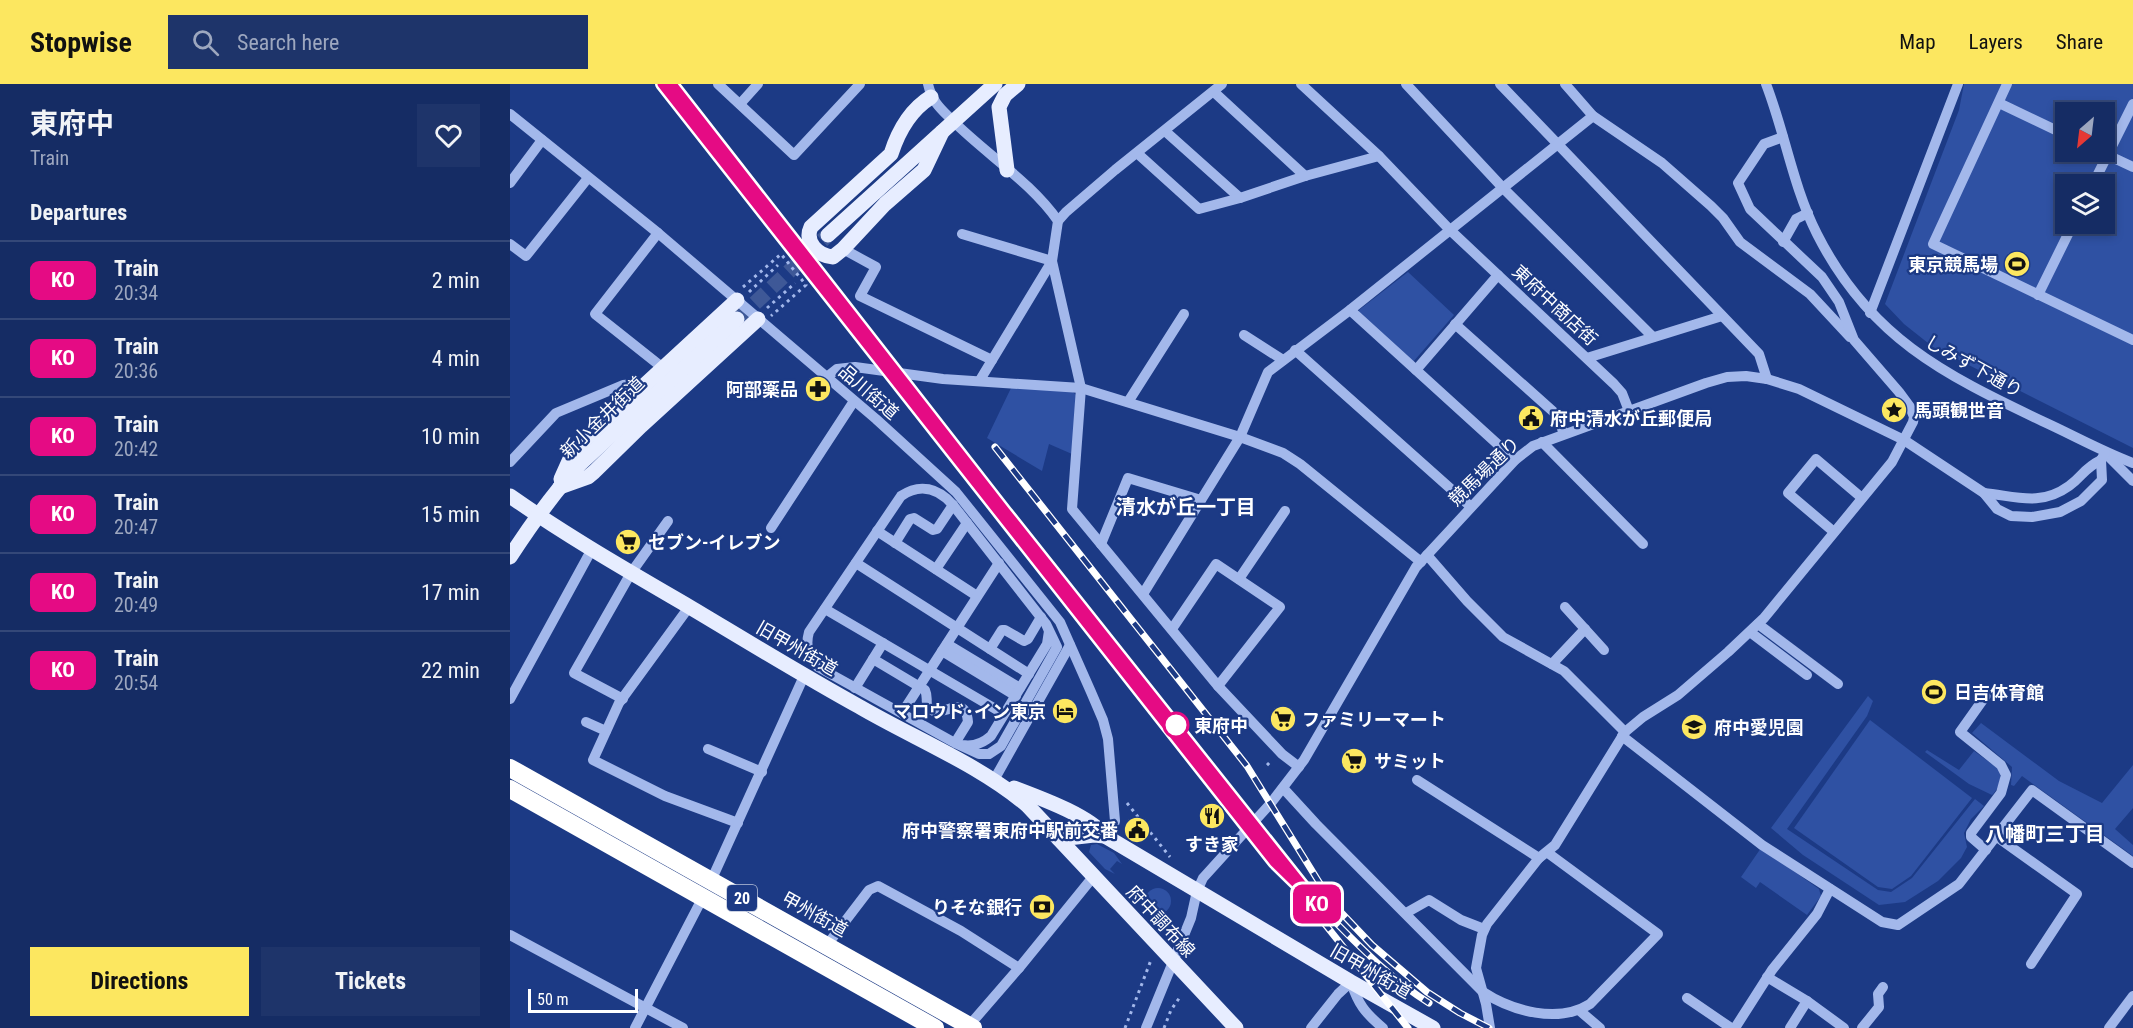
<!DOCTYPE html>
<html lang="en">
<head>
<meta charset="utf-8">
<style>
	body { margin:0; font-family:"Roboto Condensed","Noto Sans JP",sans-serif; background:#1e346a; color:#f1f3f6; height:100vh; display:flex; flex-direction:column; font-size:22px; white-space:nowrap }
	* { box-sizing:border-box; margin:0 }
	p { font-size:20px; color:#9da7bf }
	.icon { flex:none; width:33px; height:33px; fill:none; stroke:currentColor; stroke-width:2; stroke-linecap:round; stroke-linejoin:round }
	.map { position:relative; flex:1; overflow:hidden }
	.panel { display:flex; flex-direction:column; background:#152c64; width:510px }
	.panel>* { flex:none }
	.badge { padding:0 12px; border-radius:9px; font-size:21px; line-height:39px }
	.needle { width:39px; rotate:208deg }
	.controls { position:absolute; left:1545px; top:18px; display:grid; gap:12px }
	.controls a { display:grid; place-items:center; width:60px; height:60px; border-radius:0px; background:#152c64; box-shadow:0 3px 9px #0003,0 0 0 2px #344878; font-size:30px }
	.scale { position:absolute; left:18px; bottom:15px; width:110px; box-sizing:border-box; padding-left:6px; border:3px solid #fff; border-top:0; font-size:16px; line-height:21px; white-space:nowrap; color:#fff; -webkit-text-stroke:4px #1c3a85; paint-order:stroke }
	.map>.badge { position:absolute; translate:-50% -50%; box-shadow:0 0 0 3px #fff }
	h2 { padding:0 30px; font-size:22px; line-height:54px }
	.round { display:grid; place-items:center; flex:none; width:63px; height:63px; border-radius:0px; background:#1e346a }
	.summary { display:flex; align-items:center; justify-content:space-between; height:102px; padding:0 30px }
	h1 { font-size:28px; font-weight:700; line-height:45px }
	.button { display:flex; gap:12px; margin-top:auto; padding:12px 30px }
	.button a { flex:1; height:69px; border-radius:0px; background:#fce760; color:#111; font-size:24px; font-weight:700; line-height:69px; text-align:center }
	.button a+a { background:#1e346a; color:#f1f3f6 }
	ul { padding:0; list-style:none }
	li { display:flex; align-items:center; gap:18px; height:78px; padding:0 30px; border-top:2px solid #344878 }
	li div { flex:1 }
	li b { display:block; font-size:22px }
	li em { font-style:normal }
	li .badge { min-width:66px; font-weight:700; text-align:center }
	header { display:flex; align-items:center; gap:36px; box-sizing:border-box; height:84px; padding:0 30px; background:#fce760; color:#111 }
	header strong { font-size:28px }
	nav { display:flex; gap:33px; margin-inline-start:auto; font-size:21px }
	.search { width:420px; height:54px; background:#1e346a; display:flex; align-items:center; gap:15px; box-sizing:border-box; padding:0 21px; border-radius:0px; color:#9da7bf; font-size:22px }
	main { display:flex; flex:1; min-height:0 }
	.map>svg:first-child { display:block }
</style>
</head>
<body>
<header>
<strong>Stopwise</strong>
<div class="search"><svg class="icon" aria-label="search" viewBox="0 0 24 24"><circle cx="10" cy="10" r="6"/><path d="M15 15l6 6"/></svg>Search here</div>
<nav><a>Map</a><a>Layers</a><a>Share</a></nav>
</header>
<main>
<section class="panel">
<div class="summary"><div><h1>東府中</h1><p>Train</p></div><a class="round"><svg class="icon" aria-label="heart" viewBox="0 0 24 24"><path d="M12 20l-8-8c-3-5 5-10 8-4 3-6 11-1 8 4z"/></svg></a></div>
<h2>Departures</h2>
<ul>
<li><span class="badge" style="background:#e50b84;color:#fff">KO</span><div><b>Train</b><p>20:34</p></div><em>2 min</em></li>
<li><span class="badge" style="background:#e50b84;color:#fff">KO</span><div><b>Train</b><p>20:36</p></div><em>4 min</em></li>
<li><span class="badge" style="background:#e50b84;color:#fff">KO</span><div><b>Train</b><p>20:42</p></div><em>10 min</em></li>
<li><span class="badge" style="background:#e50b84;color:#fff">KO</span><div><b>Train</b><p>20:47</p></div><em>15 min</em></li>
<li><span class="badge" style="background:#e50b84;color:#fff">KO</span><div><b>Train</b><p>20:49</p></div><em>17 min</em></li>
<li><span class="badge" style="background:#e50b84;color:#fff">KO</span><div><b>Train</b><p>20:54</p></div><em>22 min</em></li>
</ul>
<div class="button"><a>Directions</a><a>Tickets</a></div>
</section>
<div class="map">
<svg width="1623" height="944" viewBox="0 0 1623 944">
	<rect width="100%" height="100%" fill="#1c3a85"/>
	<!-- green -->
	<g fill="#2f51a3" fill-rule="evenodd">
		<path d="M1454,0H1623V364L1423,263L1394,240L1375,220L1449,26ZM1556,28H1594V68H1556ZM1556,100H1594V140H1556Z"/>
		<path d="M898,188L944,231L903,278L849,230V226Z"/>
		<path d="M502,302L562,307L566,311L562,370L539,360L532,387L477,354Z"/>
		<path d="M1358,612L1363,617L1357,632L1277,745L1368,806L1381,808L1402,794L1465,715L1474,722L1461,735L1454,749L1457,763L1451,774L1428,797L1395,818L1369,821L1293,771L1261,744Z"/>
		<path d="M1360,636L1462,714L1401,792L1382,805L1368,803L1284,744Z"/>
		<path d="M1471,639L1549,697L1592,719L1623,681V724L1605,745L1623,761V772L1512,692L1504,702L1501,701L1502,683L1462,649Z"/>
		<path d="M1417,666L1449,686L1464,667L1489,685C1492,694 1489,705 1482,711L1459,700L1415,668Z"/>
		<path d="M587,760L604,769L612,780L607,777L600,785L605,790L595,785L579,768L581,761Z"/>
		<path d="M1251,764L1309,805L1311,812L1297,831L1250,798L1246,804L1231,793Z"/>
		<circle cx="648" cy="817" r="13"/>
	</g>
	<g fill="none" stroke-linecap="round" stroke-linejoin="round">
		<!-- major-tunnel -->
		<path stroke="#3e5897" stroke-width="15" stroke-dasharray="15 8" stroke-linecap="butt" d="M228,235L318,151"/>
		<!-- path -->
		<g stroke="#a3b8eb" stroke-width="3" stroke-dasharray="3 4.5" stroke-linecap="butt">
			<path d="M233,203L271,170L296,201L261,232"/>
			<path d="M239,208L268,181"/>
			<path d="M257,224L285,199"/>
			<path d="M757,679L762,684"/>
			<path d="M617,719L660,773"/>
			<path d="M615,944L641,876"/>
			<path d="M654,944L661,926L670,913"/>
		</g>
		<!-- minor -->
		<g stroke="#a3b8eb" stroke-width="10">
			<path d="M208,0L284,71L350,0"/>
			<path d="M418,0C422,18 431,25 443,37C476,70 522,99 548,137L542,177L571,304L562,425L708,602L772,670L789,683"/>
			<path d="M791,0L869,72L940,146L1104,300L1112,309L1119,327"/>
			<path d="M896,0L993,104L1143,253"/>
			<path d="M990,0L1249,270L1257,295"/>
			<path d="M1055,0L1083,32L1152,79L1201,122L1213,134L1230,158L1300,210L1340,253"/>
			<path d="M1256,0C1275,49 1283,103 1307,150C1359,253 1433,290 1532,337C1563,351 1591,367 1623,379"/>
			<path d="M1497,0L1423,160L1623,256"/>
			<path d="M704,8L795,92"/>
			<path d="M1489,19L1556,51"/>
			<path d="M230,20L248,0"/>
			<path d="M0,30L148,149L366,335L446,408L550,538L581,608L593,636L598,655L605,737L600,755"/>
			<path d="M655,47L730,114"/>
			<path d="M1591,68L1623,83"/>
			<path d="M627,69L689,125L730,114L795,92L869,72"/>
			<path d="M0,99L32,56"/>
			<path d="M1583,100L1623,20"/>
			<path d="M548,137L556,128L605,86L712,0"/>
			<path d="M148,149L85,230L153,284"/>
			<path d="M452,150L542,177L470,296"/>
			<path d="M1273,158L1286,135L1298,129"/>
			<path d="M0,160L16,172L78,94"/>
			<path d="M333,165L366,183L350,212L482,276"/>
			<path d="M1528,211L1563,140"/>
			<path d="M840,226L1005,376"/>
			<path d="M1360,229L1448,0"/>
			<path d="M945,240L1047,331L1054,350"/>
			<path d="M734,251L773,276"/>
			<path d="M785,266L960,422"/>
			<path d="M1077,274L1212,232"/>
			<path d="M906,286L988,191"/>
			<path d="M317,293L327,285L345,283L433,295L571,304L730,353L773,369L790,380L911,478"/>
			<path d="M618,318L674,230"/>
			<path d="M1032,358L1133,460"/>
			<path d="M1597,371L1623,397"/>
			<path d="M0,378L46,329L113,301L124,300L129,305"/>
			<path d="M1474,409C1505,412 1530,423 1559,402C1573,392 1573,385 1591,376"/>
			<path d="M261,444L344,317"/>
			<path d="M367,447L467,512"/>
			<path d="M1324,448L1278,409L1306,375L1352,414"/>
			<path d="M385,459L400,435L404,434L423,446L427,445L443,421"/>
			<path d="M591,460L618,394L691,416"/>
			<path d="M917,471L957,517L993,553L1054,587L1115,648"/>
			<path d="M346,479L519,590"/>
			<path d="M426,485L457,439"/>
			<path d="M729,495L775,427"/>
			<path d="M633,510L730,353L758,288L840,226L1083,32"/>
			<path d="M179,523L109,619L83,676L155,712L228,739"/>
			<path d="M1055,523L1094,566"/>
			<path d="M315,525L494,630"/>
			<path d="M1248,540L1328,600"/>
			<path d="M662,545L706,480L770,523L708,602"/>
			<path d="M1240,548L1297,591"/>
			<path d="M437,560L510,604"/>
			<path d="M480,565L492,546H495L514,557L518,555L531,533"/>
			<path d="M432,567L506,612"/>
			<path d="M363,575L415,606C420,617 411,622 426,628C440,627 456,613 458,638L445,659L469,670H479L491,662L547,563L536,540L443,421C428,404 410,399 391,412L299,548C295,562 298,573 308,583L445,659C458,664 471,661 481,652L537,560L539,547L536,540"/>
			<path d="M1042,580L1075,545"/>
			<path d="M345,604L373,559"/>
			<path d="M0,615L82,465"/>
			<path d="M113,615L64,589L121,489L158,437"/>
			<path d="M392,629L489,479"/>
			<path d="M76,638L96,647"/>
			<path d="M1112,652L1252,761L1372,838L1388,841L1449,800L1522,706L1623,779"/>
			<path d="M198,665L252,688"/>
			<path d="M484,696L560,561"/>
			<path d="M907,696L1029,774"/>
			<path d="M773,704L806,740L973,908C1002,927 1048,940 1080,920L1148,850L1038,769"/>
			<path d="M1487,753L1567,810L1521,880"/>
			<path d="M1476,766L1461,753V749L1491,709L1496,691L1491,681L1450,648L1477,610"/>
			<path d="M201,797L294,592"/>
			<path d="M896,829L919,816L951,836L974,845"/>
			<path d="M0,851L173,944"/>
			<path d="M317,861L359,806L368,802L451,847L509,884"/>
			<path d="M1257,893L1297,917L1334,944"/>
			<path d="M1177,914L1221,944"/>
			<path d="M1070,927L1090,944"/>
			<path d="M125,944L193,813"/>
			<path d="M457,944L509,884L583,793"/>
			<path d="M636,944L681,834L687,807L693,794L761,719L794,676L906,483L1005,376L1023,362L1196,299L1217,293L1236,292L1257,295L1289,305L1394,356L1474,409L1487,425L1501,432L1522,433L1550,428L1571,417L1592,396L1591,376L1595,369"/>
			<path d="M801,944L828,910L841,898C848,920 855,929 873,944"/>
			<path d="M980,944L976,920L966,884L972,851L977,840L1029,774L1045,761L1115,648L1133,633L1168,611L1218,568L1254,534L1382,378L1403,338L1404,333L1400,323L1389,308L1344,256L1329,218L1312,193L1240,125L1228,99L1254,60L1273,53"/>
			<path d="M1225,944L1262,886L1307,830L1320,805"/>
			<path d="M1280,944L1297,917"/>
			<path d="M1352,944L1369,923L1368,910L1373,903"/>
			<path d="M1599,944L1623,912"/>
		</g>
		<!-- major -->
		<g stroke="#e7edff" stroke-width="15">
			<path d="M421,13C400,26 388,48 381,70L301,143C294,158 308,172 323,173L333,165L375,120L414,86L432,48"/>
			<path d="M497,86L489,23L495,11L508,0"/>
			<path d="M318,151L485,0"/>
			<path d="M51,395L64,366L227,216"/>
			<path d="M50,403L78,393L84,388L131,342L248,235"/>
			<path d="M0,412C57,452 118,487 178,522C235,556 292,591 350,623C405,655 470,681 518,722L726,944"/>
			<path d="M0,473C22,439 44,408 71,379L227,235"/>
			<path d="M504,704C530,714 578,731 595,752L841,898L923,944"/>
			<path d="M549,755L584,751L595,752"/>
		</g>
		<!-- highway -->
		<g stroke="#fff" stroke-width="18">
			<path d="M0,684L463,944"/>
			<path d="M0,705L425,944"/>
		</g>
		<!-- rail casing -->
		<g stroke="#fff" stroke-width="7">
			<g id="rail">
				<path d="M152,0L592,561L898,944"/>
				<path d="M485,363L737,682L822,819L862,861L917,908L950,929L979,944"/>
				<path d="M809,822C844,856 877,893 919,919"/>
			</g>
		</g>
		<!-- rail -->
		<use href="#rail" stroke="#1c3a85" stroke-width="4.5" stroke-dasharray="14" stroke-linecap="butt"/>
	</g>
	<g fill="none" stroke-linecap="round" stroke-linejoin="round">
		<!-- line casing -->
		<g stroke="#fff" stroke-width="14">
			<path id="line" d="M152,0L764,778L809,822L495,427L162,0"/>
		</g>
		<!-- line -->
		<use href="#line" stroke="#e50b84" stroke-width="9"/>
	</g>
	<!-- icons -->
	<defs>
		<g id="stadium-disc" transform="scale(1.35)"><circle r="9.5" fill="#fce760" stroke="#1c3a85"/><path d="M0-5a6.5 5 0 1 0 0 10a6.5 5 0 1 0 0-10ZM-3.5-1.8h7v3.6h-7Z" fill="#111"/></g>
		<g id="pharmacy-disc" transform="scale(1.35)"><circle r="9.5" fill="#fce760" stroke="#1c3a85"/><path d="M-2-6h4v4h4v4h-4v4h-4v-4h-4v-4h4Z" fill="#111"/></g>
		<g id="sight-disc" transform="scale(1.35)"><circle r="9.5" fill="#fce760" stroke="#1c3a85"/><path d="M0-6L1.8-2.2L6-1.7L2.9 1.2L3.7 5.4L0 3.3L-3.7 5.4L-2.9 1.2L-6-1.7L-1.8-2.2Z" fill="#111"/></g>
		<g id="civic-disc" transform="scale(1.35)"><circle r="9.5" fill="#fce760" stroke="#1c3a85"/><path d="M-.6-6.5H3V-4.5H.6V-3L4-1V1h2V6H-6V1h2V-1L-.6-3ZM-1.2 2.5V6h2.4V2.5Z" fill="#111"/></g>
		<g id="supermarket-disc" transform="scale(1.35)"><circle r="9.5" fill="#fce760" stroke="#1c3a85"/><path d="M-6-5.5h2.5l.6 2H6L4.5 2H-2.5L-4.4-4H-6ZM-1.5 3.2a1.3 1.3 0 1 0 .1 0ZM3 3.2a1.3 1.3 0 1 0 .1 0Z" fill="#111"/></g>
		<g id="hotel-disc" transform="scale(1.35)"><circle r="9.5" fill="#fce760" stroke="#1c3a85"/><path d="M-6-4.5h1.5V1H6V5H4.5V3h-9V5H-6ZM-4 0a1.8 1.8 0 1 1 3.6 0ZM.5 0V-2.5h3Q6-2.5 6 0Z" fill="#111"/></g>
		<g id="school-disc" transform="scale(1.35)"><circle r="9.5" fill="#fce760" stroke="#1c3a85"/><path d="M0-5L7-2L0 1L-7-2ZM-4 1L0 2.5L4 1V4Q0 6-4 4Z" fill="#111"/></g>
		<g id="restaurant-disc" transform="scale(1.35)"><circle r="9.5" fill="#fce760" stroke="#1c3a85"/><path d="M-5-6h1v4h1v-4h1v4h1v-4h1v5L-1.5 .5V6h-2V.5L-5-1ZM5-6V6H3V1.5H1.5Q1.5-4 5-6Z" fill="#111"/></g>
		<g id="bank-disc" transform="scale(1.35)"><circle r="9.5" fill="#fce760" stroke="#1c3a85"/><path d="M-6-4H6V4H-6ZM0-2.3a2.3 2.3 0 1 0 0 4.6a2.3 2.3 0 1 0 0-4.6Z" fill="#111"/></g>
	</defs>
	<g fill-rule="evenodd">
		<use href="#stadium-disc" x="1507" y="180"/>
		<use href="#pharmacy-disc" x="308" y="305"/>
		<use href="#sight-disc" x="1384" y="326"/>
		<use href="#civic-disc" x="1021" y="334"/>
		<use href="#supermarket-disc" x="118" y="458"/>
		<use href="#stadium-disc" x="1424" y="608"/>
		<use href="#hotel-disc" x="555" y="627"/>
		<use href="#supermarket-disc" x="773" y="635"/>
		<use href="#school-disc" x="1184" y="643"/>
		<use href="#supermarket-disc" x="844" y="677"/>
		<use href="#restaurant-disc" x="702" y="732"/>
		<use href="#civic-disc" x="627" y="746"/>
		<use href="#bank-disc" x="532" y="823"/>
	</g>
	<!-- markers -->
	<circle fill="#fff" stroke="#e50b84" stroke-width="3" cx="666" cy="641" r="12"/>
	<g text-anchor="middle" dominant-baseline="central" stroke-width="4.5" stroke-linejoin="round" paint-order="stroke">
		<!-- shield labels -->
		<rect fill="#1c3a85" stroke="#bbc4da" stroke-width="1.5" x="217" y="801" width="30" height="26" rx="4.5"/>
		<g font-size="16" font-weight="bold" fill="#fff">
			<text x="232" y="814">20</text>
		</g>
		<!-- poi labels -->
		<g font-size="18" font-weight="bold" fill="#fff" stroke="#1c3a85" text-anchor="start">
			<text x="1488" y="180" text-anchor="end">東京競馬場</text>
			<text x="288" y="305" text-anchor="end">阿部薬品</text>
			<text x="1404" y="326">馬頭観世音</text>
			<text x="1040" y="334">府中清水が丘郵便局</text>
			<text x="138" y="458">セブン-イレブン</text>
			<text x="1444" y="608">日吉体育館</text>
			<text x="536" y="627" text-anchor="end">マロウド･イン東京</text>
			<text x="792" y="635">ファミリーマート</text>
			<text x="1204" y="643">府中愛児園</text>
			<text x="864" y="677">サミット</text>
			<text x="608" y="746" text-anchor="end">府中警察署東府中駅前交番</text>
			<text x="702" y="760" text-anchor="middle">すき家</text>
			<text x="512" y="823" text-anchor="end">りそな銀行</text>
		</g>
		<!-- street labels -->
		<g font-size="18" fill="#fff" stroke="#1c3a85">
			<text transform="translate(1045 221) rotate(43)">東府中商店街</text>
			<text transform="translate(1464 282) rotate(29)">しみず下通り</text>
			<text transform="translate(359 308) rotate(41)">品川街道</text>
			<text transform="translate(92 333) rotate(-44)">新小金井街道</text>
			<text transform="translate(974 387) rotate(-44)">競馬場通り</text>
			<text transform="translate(287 564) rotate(30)">旧甲州街道</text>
			<text transform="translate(305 830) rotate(29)">甲州街道</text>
			<text transform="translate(651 837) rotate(47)">府中調布線</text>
			<text transform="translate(861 887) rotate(30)">旧甲州街道</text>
		</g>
		<!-- stop labels -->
		<g font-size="18" font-weight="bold" fill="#fff" stroke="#1c3a85" text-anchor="start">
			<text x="684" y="641">東府中</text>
		</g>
		<!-- neighbourhood labels -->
		<g font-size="20" font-weight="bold" fill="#fff" stroke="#1c3a85">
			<text x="676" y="423">清水が丘一丁目</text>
			<text x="1535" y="750">八幡町三丁目</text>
		</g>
	</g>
</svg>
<div class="controls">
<a><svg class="needle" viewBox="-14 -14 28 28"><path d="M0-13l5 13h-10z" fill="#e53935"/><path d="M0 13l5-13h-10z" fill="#9da7bf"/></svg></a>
<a><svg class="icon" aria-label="layers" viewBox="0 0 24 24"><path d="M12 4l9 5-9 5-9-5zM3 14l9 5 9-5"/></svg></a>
</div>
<div class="scale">50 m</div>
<b class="badge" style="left:807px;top:820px;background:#e50b84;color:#fff">KO</b>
</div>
</main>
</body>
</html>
